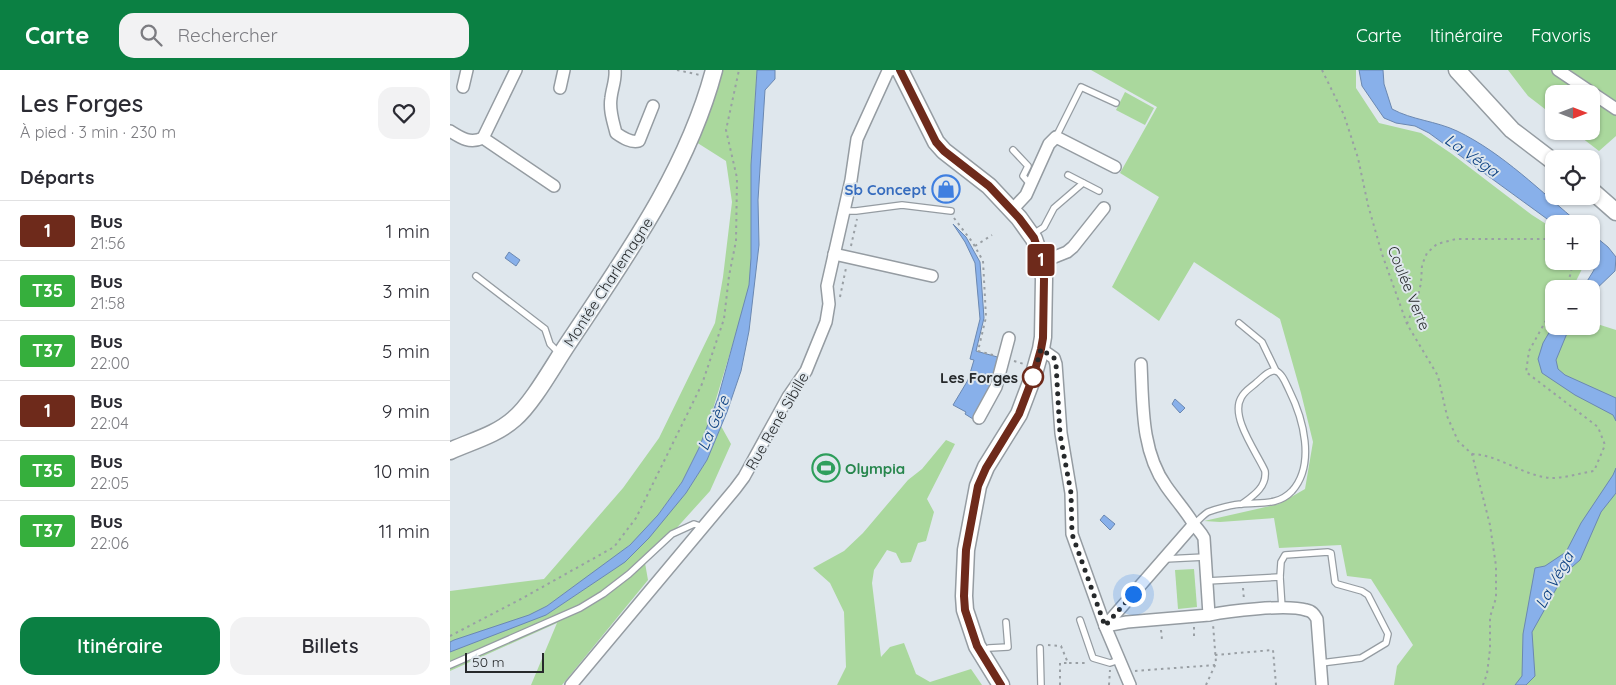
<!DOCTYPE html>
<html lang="fr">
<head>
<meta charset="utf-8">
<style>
	body { margin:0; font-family:Quicksand,sans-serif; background:#f2f2f3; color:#2b2b33; height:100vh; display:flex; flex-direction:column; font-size:19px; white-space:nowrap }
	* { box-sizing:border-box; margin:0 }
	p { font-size:16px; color:#7c7c81 }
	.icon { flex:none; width:28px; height:28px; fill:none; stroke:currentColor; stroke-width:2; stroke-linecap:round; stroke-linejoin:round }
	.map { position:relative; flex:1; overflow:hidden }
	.panel { display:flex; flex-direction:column; background:#fff; width:450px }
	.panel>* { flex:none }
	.badge { padding:0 10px; border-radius:4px; font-size:18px; line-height:32px }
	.needle { width:32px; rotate:90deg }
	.fabs { position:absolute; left:1095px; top:15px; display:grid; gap:10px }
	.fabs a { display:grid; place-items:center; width:55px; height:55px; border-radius:10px; background:#fff; box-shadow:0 1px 4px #0004; font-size:25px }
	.scale { position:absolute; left:15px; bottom:12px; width:79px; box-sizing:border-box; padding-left:5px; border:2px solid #26292b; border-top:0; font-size:14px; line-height:18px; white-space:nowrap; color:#26292b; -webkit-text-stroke:4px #dfe7ed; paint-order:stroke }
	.you { position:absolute; width:25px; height:25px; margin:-12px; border:4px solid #fff; border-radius:50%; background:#1a73e8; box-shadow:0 0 0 8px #1a73e833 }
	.map>.badge { position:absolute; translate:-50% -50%; box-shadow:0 0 0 2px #fff }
	h2 { padding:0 20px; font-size:19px; line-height:45px }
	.round { display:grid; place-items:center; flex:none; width:52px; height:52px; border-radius:15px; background:#f2f2f3 }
	.summary { display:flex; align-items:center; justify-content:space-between; height:85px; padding:0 20px }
	h1 { font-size:24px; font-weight:600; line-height:38px }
	.action { display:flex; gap:10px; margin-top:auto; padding:10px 20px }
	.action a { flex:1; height:58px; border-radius:15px; background:#0b8043; color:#fff; font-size:20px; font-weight:600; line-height:58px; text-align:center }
	.action a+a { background:#f2f2f3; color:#2b2b33 }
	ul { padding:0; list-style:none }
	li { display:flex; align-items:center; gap:15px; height:60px; padding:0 20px; border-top:1px solid #e1e1e2 }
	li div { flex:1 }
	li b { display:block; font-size:19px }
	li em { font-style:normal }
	li .badge { min-width:55px; font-weight:700; text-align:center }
	header { display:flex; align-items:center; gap:30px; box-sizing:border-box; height:70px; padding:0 25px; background:#0b8043; color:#fff }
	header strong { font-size:24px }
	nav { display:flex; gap:28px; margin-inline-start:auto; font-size:18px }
	.search { width:350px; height:45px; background:#f2f2f3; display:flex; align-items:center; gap:12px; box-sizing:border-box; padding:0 18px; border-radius:15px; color:#7c7c81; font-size:19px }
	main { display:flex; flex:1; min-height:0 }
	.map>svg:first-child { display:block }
</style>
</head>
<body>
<header>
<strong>Carte</strong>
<div class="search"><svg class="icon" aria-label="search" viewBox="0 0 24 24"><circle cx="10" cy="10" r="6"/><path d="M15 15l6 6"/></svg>Rechercher</div>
<nav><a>Carte</a><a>Itinéraire</a><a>Favoris</a></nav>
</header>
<main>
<section class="panel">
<div class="summary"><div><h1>Les Forges</h1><p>À pied · 3 min · 230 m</p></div><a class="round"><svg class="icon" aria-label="heart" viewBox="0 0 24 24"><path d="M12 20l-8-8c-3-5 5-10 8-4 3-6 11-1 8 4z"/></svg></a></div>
<h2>Départs</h2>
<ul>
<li><span class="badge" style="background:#6e2a1b;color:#fff">1</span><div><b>Bus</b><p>21:56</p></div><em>1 min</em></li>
<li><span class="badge" style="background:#36af3d;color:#fff">T35</span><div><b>Bus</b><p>21:58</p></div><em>3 min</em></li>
<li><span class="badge" style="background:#36af3d;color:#fff">T37</span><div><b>Bus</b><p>22:00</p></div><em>5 min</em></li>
<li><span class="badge" style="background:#6e2a1b;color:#fff">1</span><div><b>Bus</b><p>22:04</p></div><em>9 min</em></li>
<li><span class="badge" style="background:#36af3d;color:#fff">T35</span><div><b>Bus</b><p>22:05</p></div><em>10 min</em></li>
<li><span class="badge" style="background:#36af3d;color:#fff">T37</span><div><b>Bus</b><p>22:06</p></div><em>11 min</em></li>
</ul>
<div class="action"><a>Itinéraire</a><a>Billets</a></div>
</section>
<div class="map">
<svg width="1166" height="615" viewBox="0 0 1166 615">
	<rect width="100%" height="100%" fill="#dfe7ed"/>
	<!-- green -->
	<g fill="#aad89d">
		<path d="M272,0H307L301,95V207L296,230L260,349L249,378L232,412L208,445L191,465L169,484L97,536L88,541L96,545L167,497L236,423L257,390L271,356L281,374L260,421L195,493L198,510L112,615H81L107,553L0,601V521L94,509L173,418L209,368L265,253L273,207L282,132L276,91L246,72Z"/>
		<path d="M641,0H906V18L929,53L971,63L1002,84L1082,145L1104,159V191H1136L1122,219H1104L1103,252L1104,256H1141V252L1166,260V615H944L947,596L963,575L921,509L897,506L891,475L829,478L824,448L770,452L754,451L829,434L855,419L863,372L851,323L830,249L744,192L709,251L662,217L709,127L670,103L707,37Z"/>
		<path d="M1058,0H1103L1133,24H1104V46L1078,26Z"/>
		<path d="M1120,0H1166V33L1146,20Z"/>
		<path d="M675,22L704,38L695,55L666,40Z"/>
		<path d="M1141,29L1166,45V66L1149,81L1123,61H1141Z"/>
		<path d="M496,370L505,374L477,429L484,442L476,471L468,473L461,492L451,493L446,483L437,480L424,500L422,513L431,587L440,577L454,573L466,604L480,612L521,599L532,615H387L396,597L394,542L380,513L363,498L394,481L413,463L458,410L472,399Z"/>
		<path d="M744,499L747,537L728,539L725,500Z"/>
	</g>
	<!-- water -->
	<g fill="#88b0ea" stroke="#6b88b1">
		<path d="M307,0H325V9L315,20L308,130L309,175L299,261L291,301L277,342L257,390L236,423L199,468L175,492L96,545L0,582V572L4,570L79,545L97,536L180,475L208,445L232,412L249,378L268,328L299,215L301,188V95Z"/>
		<path d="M909,0H933L934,14L942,39C962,50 986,51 1007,61C1053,83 1091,122 1130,154H1104L979,63L965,56L946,53L934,48L912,16Z"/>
		<path d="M503,154L516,167L530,192L534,248L526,281L551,288L542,321L523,349L515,344L516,342L503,335L518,310L524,290L520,289L530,249L525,193L515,172Z"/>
		<path d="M1141,163L1158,177L1166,187L1165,201L1141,224V219H1126L1136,213L1144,200L1145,188L1141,182Z"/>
		<path d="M59,182L70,190L66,196L55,188Z"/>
		<path d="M1104,254V256H1120L1106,290L1108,299L1115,305L1166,328V351L1163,345L1125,325L1092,303L1088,289L1093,273Z"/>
		<path d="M725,329L735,338L730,343L722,334Z"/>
		<path d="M1166,398V423L1151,442L1130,490L1115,503L1082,562L1085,606L1076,615H1065L1072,606L1073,564L1085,498L1095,496L1116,482L1131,453L1163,405Z"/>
		<path d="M654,445L665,454L660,460L650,450Z"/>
	</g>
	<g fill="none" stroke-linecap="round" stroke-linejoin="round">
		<!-- lane casing -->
		<g stroke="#959ca2" stroke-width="8">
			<g id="lane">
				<path d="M606,67L631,17L666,33"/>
				<path d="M563,80L578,96L573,106L580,114"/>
				<path d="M618,105L649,121"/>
				<path d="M393,141H406L452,135L501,141"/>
				<path d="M583,164L594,157L604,138L633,113"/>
				<path d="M26,206L95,259L100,274L109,283"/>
				<path d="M789,253L812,272L826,301"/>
				<path d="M744,454C748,451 753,445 758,442C766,439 784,434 792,434C810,432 828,436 842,421C866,394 853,348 839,320C836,314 832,303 826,301C820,299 812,308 807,312C802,317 794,321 791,328C780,347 807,383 815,401C817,417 803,426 792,434"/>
				<path d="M715,489L755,487"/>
				<path d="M830,507L831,492L835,485L878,482L881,483L885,512L887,514L912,521L918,525L938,564L936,573L911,588L871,593"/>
				<path d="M757,511L830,507L832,538"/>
				<path d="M630,550L643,588L660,593L669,590"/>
				<path d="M590,578L591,615"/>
				<path d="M533,581L539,578L558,577L556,552"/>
				<path d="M0,595L130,538L153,524L179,504L222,464L244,454L253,457"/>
			</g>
		</g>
		<!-- street casing -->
		<g stroke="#959ca2" stroke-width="14">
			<g id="street">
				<path d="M165,0C166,10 162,18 161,28C159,40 163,51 166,63C173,68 181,73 189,71L203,36"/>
				<path d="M1108,0L1166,39"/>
				<path d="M13,17L17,0"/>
				<path d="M110,18L114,0"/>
				<path d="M0,61C11,68 20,74 33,68L66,0"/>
				<path d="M33,68L104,116"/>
				<path d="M561,141L576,125L599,74L606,67L665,97"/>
				<path d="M384,184L482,206"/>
				<path d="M592,192L617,182L623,177L654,138"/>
				<path d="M591,279L604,288L606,294L611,363L621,423L622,464L655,556L680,615"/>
				<path d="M529,348L546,317L559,268"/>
				<path d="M759,545C778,541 837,534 856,540C862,541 864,544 867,549L872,615"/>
				<path d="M655,556L677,552L759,545L754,468C751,462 747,459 743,453C735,440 725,429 716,416C691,381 693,334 691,294"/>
				<path d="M655,556L744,454"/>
				<path d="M121,615L285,419L294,407L338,327L356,301L376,252L379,234L377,216L401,110L407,69L438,1L441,0"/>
			</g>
		</g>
		<!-- secondary casing -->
		<g stroke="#959ca2" stroke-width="19">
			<g id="secondary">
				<path d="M450,0L486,72L494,81L539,116L569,148L584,169L592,192L594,209L593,267L591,279L583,307L569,344L536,397L528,416L516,480L514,526L515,540L527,576L551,615"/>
				<path d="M1007,0L1062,60L1104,92"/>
				<path d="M1141,120L1166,142"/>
				<path d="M0,381C22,371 46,365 64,349C82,334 103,296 117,275C174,189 237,102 264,0"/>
			</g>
		</g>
		<!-- path -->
		<g stroke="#999fa4" stroke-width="2" stroke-dasharray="2.5 4" stroke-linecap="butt">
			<path d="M227,0L250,5"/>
			<path d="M872,0L894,45L908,88L918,135L932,184L957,254L988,306L997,346L1008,371L1022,384L1040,455L1046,496V528L1040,547V579L1037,604L1033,615"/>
			<path d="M504,148L523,173L533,191L536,247L528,281L543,285"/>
			<path d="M401,176L407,149"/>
			<path d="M525,176L542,165"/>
			<path d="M1115,219L1121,203L1122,191"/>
			<path d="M390,227L396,198"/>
			<path d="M957,254L968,226L971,213L972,195L977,183L987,174L1006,169H1095L1104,171"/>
			<path d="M564,291L574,294"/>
			<path d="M1022,384C1050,385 1073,406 1101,408C1115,408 1131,403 1144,401L1155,375L1148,357L1076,302L1079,281L1104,236"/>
			<path d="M793,518L794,530"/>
			<path d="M744,557V568"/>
			<path d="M711,560L712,570"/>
			<path d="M0,566L71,529L164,477L186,448L252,314L274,249L279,206L286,171L287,108L276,60L289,0"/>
			<path d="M598,575L611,576L618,593H636"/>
			<path d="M765,585L823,580L826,615"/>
			<path d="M685,601L765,595"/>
			<path d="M610,615V593H618"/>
			<path d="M659,615L660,600"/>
			<path d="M756,615L766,593L763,554"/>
		</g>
		<!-- lane -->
		<use href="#lane" stroke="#fff" stroke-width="5.5"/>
		<!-- street -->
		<use href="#street" stroke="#fff" stroke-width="11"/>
		<!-- secondary -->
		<use href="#secondary" stroke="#fff" stroke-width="16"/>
	</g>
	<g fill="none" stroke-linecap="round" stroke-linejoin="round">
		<!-- line casing -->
		<g stroke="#fff" stroke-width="11">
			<path id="line" d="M450,0L486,72L494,81L539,116L569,148L584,168L592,192L594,209L593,268L591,279L583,307L569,344L536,398L528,416L516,480L514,526L515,540L527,576L551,615"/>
		</g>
		<!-- line -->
		<use href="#line" stroke="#6e2a1b" stroke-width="8"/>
		<!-- walk -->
		<path stroke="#26292b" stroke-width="5" stroke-dasharray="0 9" d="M583,307L591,279L604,288L606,294L610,364L621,423L622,464L655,556L683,524"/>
	</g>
	<!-- icons -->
	<defs>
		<g id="shop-ring" transform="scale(1.4375)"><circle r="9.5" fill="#dfe7ed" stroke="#3f7fe0" stroke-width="1.5"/><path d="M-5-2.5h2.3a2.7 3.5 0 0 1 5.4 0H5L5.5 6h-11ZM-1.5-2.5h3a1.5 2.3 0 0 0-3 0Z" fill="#3f7fe0"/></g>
		<g id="stadium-ring" transform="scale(1.4375)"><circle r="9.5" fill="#dfe7ed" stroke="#2e9e5b" stroke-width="1.5"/><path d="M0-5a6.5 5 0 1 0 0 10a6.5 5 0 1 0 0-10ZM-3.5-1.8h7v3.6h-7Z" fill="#2e9e5b"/></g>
	</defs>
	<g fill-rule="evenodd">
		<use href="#shop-ring" x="496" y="119"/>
		<use href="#stadium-ring" x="376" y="398"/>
	</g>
	<!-- markers -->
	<circle fill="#fff" stroke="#6e2a1b" stroke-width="2.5" cx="583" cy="307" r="10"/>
	<g text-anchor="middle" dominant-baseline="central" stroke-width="4" stroke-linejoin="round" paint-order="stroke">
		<!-- shop labels -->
		<g font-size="15" font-weight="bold" fill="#366cbe" stroke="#dfe7ed" text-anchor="end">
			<text x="477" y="119">Sb Concept</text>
		</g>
		<!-- street labels -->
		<g font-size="15" fill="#26292b" stroke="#dfe7ed">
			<text transform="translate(158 212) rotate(-57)">Montée Charlemagne</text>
			<text transform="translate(959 218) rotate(68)">Coulée Verte</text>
			<text transform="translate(327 351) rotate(-60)">Rue René Sibille</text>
		</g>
		<!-- stop labels -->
		<g font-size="15" font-weight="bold" fill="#26292b" stroke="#dfe7ed" text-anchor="end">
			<text x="568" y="307">Les Forges</text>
		</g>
		<!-- leisure labels -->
		<g font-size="15" font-weight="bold" fill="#27864d" stroke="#dfe7ed" text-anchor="start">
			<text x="395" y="398">Olympia</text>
		</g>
		<!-- water labels -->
		<g font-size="16" font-style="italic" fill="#0a3f81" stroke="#dfe7ed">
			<text transform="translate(1022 85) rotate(35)">La Véga</text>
			<text transform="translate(263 353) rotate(-67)">La Gère</text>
			<text transform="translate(1104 510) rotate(-61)">La Véga</text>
		</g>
	</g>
</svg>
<div class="fabs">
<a><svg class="needle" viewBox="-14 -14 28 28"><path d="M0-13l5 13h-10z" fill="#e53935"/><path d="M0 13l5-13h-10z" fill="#7c7c81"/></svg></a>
<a><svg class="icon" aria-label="locate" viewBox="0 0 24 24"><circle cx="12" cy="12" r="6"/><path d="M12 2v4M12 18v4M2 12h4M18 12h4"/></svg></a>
<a>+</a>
<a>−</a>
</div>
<div class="scale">50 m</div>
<div class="you" style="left:683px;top:524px"></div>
<b class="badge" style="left:591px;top:190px;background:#6e2a1b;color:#fff">1</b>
</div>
</main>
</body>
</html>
